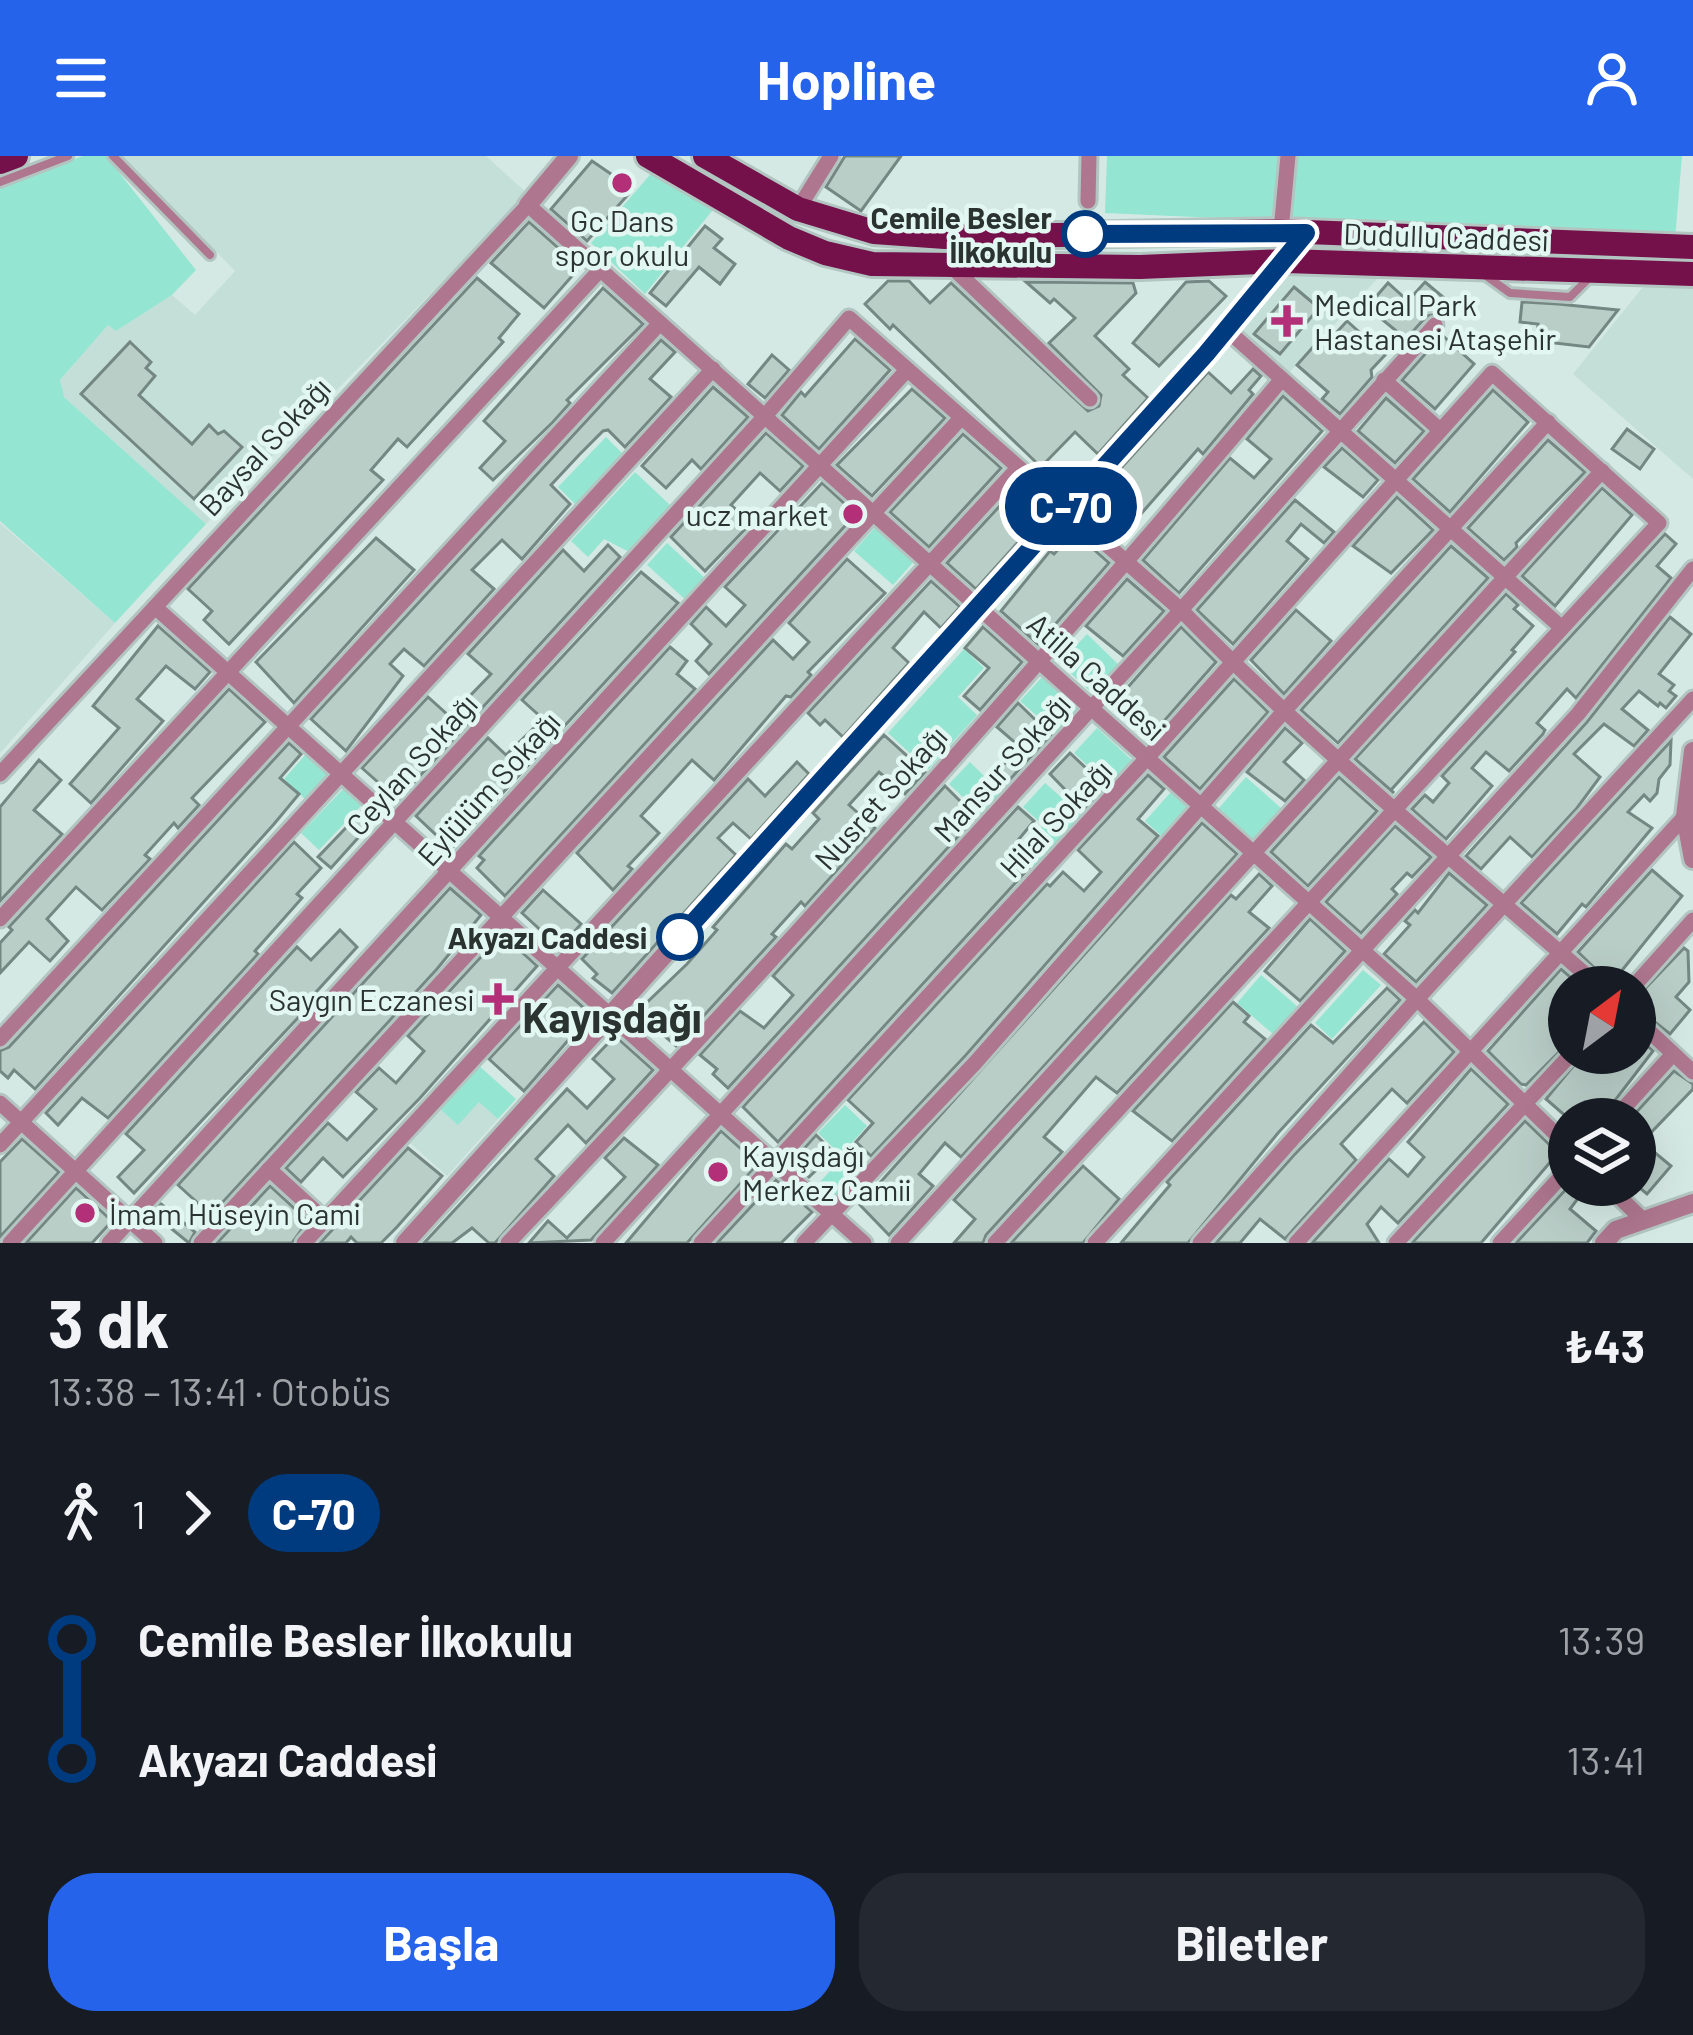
<!DOCTYPE html>
<html lang="tr">
<head>
<meta charset="utf-8">
<style>
	body { margin:0; font-family:Barlow,sans-serif; background:#242831; color:#f1f3f6; height:100vh; display:flex; flex-direction:column; font-size:45px; white-space:nowrap }
	* { box-sizing:border-box; margin:0 }
	p { font-size:39px; color:#9ea1a6 }
	.icon { flex:none; width:66px; height:66px; fill:none; stroke:currentColor; stroke-width:2; stroke-linecap:round; stroke-linejoin:round }
	.map { position:relative; height:1087px; overflow:hidden }
	.side { display:flex; flex-direction:column; background:#171b24; flex:1 }
	.side>* { flex:none }
	.badge { padding:0 24px; border-radius:39px; font-size:42px; line-height:78px }
	.needle { width:78px; rotate:32deg }
	.controls { position:absolute; left:1548px; top:810px; display:grid; gap:24px }
	.controls a { display:grid; place-items:center; width:108px; height:108px; border-radius:50%; background:#171b24; box-shadow:0 12px 48px #0002; font-size:60px }
	.map>.badge { position:absolute; translate:-50% -50%; box-shadow:0 0 0 6px #fff }
	.legs { display:flex; align-items:center; gap:18px; height:132px; padding:0 48px; font-size:39px }
	.legs p { margin-inline-start:auto }
	.head { display:flex; align-items:center; justify-content:space-between; height:204px; padding:0 48px }
	h1 { font-size:66px; font-weight:700; line-height:90px }
	.primary-button { display:flex; gap:24px; margin-top:auto; padding:24px 48px }
	.primary-button a { flex:1; height:138px; border-radius:48px; background:#2563eb; color:#fff; font-size:48px; font-weight:700; line-height:138px; text-align:center }
	.primary-button a+a { background:#242831; color:#f1f3f6 }
	ul { padding:0 48px; list-style:none }
	li { display:flex; align-items:center; gap:42px; height:120px; font-size:45px }
	li i { display:grid; place-items:center; width:18px; height:100%; margin:0 15px; background:currentColor }
	li i::after { content:''; width:30px; height:30px; margin:-15px; border:9px solid; border-radius:50%; background:#171b24 }
	li p { margin-inline-start:auto }
	li:first-child i { background:linear-gradient(#0000 50%,currentColor 0) }
	li:last-child i { background:linear-gradient(currentColor 50%,#0000 0) }
	header { display:flex; justify-content:space-between; align-items:center; height:156px; padding:0 48px; background:#2563eb; color:#fff; font-size:54px; font-weight:700 }
	.map>svg:first-child { display:block }
</style>
</head>
<body>
<header><svg class="icon" aria-label="menu" viewBox="0 0 24 24"><path d="M4 6h16M4 12h16M4 18h16"/></svg>Hopline<svg class="icon" aria-label="person" viewBox="0 0 24 24"><circle cx="12" cy="8" r="4"/><path d="M4 21q1-7 8-7t8 7"/></svg></header>
<div class="map">
<svg width="1693" height="1087" viewBox="0 0 1693 1087">
	<rect width="100%" height="100%" fill="#d5e9e4"/>
	<!-- built -->
	<g fill="#c3dfd8">
		<path d="M122,0H486L528,38L206,368L63,240L60,224L108,169L116,175L172,139L195,159L235,115Z"/>
		<path d="M1283,118L1381,119L1285,221L1236,175Z"/>
		<path d="M1646,127H1693V323L1573,218Z"/>
		<path d="M0,367L115,467L0,597Z"/>
		<path d="M479,945L498,963L447,1020L410,987L438,951Z"/>
	</g>
	<!-- green -->
	<g fill="#94e6d2">
		<path d="M83,0H106L196,114L172,139L116,175L108,169L60,224L64,241L206,368L115,467L0,365V28Z"/>
		<path d="M1107,0H1682L1675,83L1105,57Z"/>
		<path d="M655,13L716,50L645,138L591,87Z"/>
		<path d="M606,281L626,301L578,351L558,331Z"/>
		<path d="M635,316L671,350L629,396L604,383L588,401L571,385Z"/>
		<path d="M878,368L917,402L893,429L854,395Z"/>
		<path d="M667,387L707,424L687,445L647,409Z"/>
		<path d="M1087,478L1123,513L1096,541L1060,507Z"/>
		<path d="M964,493L984,512L958,541L977,559L928,614L888,577Z"/>
		<path d="M1044,519L1084,555L1061,581L1020,545Z"/>
		<path d="M1097,572L1135,607L1112,632L1074,597Z"/>
		<path d="M307,597L329,617L305,643L284,623Z"/>
		<path d="M970,606L1005,641L985,662L949,628Z"/>
		<path d="M1246,621L1289,659L1260,691L1218,653Z"/>
		<path d="M1045,627L1086,663L1038,715L1018,696L1043,669L1023,651Z"/>
		<path d="M344,632L362,649L319,694L301,677Z"/>
		<path d="M1171,636L1195,656L1168,686L1145,665Z"/>
		<path d="M1363,814L1381,829L1332,883L1315,867Z"/>
		<path d="M1261,819L1305,857L1281,885L1237,847Z"/>
		<path d="M477,908L516,943L498,963L479,946L458,969L438,951Z"/>
		<path d="M845,949L867,970L850,989L872,1010L840,1045L820,1026L843,1001L818,977Z"/>
	</g>
	<!-- building -->
	<g fill="#bacec8" stroke="#748782" stroke-width="3">
		<path d="M845,0H901L861,55L826,31Z"/>
		<path d="M592,5L633,33L587,85L551,53Z"/>
		<path d="M529,66L580,111L544,152L491,107Z"/>
		<path d="M705,70L722,83L714,92L735,108L720,128L699,111L666,150L650,137Z"/>
		<path d="M477,122L519,158L499,182L503,186L407,291L398,283L371,314L383,324L229,488L204,464L212,455L188,433Z"/>
		<path d="M888,125H909L930,147L951,127L1088,255L1099,250L1101,239L1049,187L1075,162L1054,143L1050,147L1026,126L1133,127L1136,137L1095,180L1129,213L1123,219L1148,242L1098,298L1075,276L1041,311L893,169L890,173L865,148Z"/>
		<path d="M1209,125L1226,140L1159,210L1133,187L1186,126Z"/>
		<path d="M1425,126L1450,147L1440,158L1427,160L1406,183L1367,151L1388,127L1408,145Z"/>
		<path d="M1294,131L1319,152L1280,198L1254,178Z"/>
		<path d="M603,132L643,168L567,244L570,247L553,266L493,324L480,312L505,285L484,265Z"/>
		<path d="M1522,146L1558,148L1618,154L1589,191L1537,185L1538,168L1520,166Z"/>
		<path d="M1347,165L1385,199L1371,214L1372,221L1340,258L1322,243L1328,236L1297,209L1321,182L1327,187Z"/>
		<path d="M1442,179L1474,208L1435,253L1402,224Z"/>
		<path d="M855,183L890,214L819,293L782,259L801,236L805,240Z"/>
		<path d="M661,184L675,196L650,223L671,241L625,291L608,274L603,275L579,299L551,329L570,348L522,403L502,384L472,414L494,433L424,510L404,493L390,508L403,520L346,595L311,563Z"/>
		<path d="M130,186L151,206L146,212L155,220L139,239L192,288L209,269L218,278L224,275L242,291L194,343L81,238Z"/>
		<path d="M772,199L789,214L765,242L748,228Z"/>
		<path d="M1253,213L1261,220L1249,234L1253,238L1203,298L1198,293L1119,383L1088,357L1116,324L1113,321L1208,216L1231,237Z"/>
		<path d="M713,231L748,261L701,313L692,304L666,332L642,310Z"/>
		<path d="M912,233L945,262L872,340L837,309Z"/>
		<path d="M1493,234L1528,266L1450,356L1413,323Z"/>
		<path d="M1283,240L1322,275L1179,437L1143,404L1230,302L1254,322L1271,303L1247,283Z"/>
		<path d="M1386,242L1424,275L1395,307L1358,275Z"/>
		<path d="M1627,273L1654,293L1640,313L1612,293Z"/>
		<path d="M766,277L803,310L780,335L760,317L731,349L751,367L705,415L671,381Z"/>
		<path d="M963,278L1001,312L929,391L890,356Z"/>
		<path d="M1548,284L1585,316L1516,387L1517,391L1504,404L1468,372Z"/>
		<path d="M1342,292L1378,324L1363,341L1324,311Z"/>
		<path d="M822,327L856,358L709,518L696,505L711,488L691,468L706,451L726,470L745,449L725,431Z"/>
		<path d="M1020,328L1048,353L976,433L947,407Z"/>
		<path d="M1602,332L1632,359L1555,450L1522,420Z"/>
		<path d="M1397,341L1433,374L1391,417L1353,390Z"/>
		<path d="M1295,344L1334,376L1324,387L1301,368L1287,385L1308,403L1233,488L1197,454Z"/>
		<path d="M1074,376L1109,407L1038,488L1001,455L1050,395L1054,398Z"/>
		<path d="M1665,378L1676,388L1657,410L1671,422L1576,542L1567,533L1537,567L1545,574L1543,578L1509,615L1486,596L1472,612L1492,630L1446,683L1412,653L1425,639L1433,646L1449,627L1442,620Z"/>
		<path d="M376,382L414,414L294,547L256,506Z"/>
		<path d="M608,389L620,401L398,644L362,612L428,541L457,567L471,551L464,546L491,518L468,498L563,394L584,415Z"/>
		<path d="M1451,390L1488,422L1338,587L1301,554Z"/>
		<path d="M847,403L885,437L808,516L811,519L791,541L786,540L714,624L692,604L673,625L641,660L659,677L628,710L632,713L613,734L577,697L773,484L793,503L809,486L789,467Z"/>
		<path d="M641,416L678,447L451,693L416,660L488,582L506,599L543,563L522,544Z"/>
		<path d="M1127,423L1164,455L1123,500L1086,470Z"/>
		<path d="M931,425L960,451L941,472L924,456L893,492L909,507L843,581L825,564L820,569L808,557Z"/>
		<path d="M1506,438L1518,449L1514,453L1533,470L1512,494L1515,496L1391,634L1394,637L1355,603Z"/>
		<path d="M1296,454L1331,485L1284,538L1251,504Z"/>
		<path d="M1670,461L1691,478L1659,518L1674,529L1669,535L1676,540L1666,552L1660,547L1658,550L1639,535L1622,553L1648,574L1634,590L1604,568L1574,598L1600,621L1577,652L1532,701L1510,681L1481,713L1466,700L1587,566Z"/>
		<path d="M158,470L210,516L195,533L166,510L137,543L163,565L91,647L70,628L119,572L93,550Z"/>
		<path d="M983,471L1022,506L980,554L964,540L989,512L965,492Z"/>
		<path d="M1181,471L1216,506L1150,581L1113,548Z"/>
		<path d="M670,491L687,505L677,518L695,533L505,740L477,712L484,704L479,700Z"/>
		<path d="M1234,523L1268,556L1200,633L1164,601Z"/>
		<path d="M229,533L265,566L192,642L199,649L178,672L174,667L145,699L150,703L102,754L76,731L47,763L68,785L50,805L29,786L0,817V787L12,774L9,771Z"/>
		<path d="M1018,547L1051,579L1002,632L992,623L1019,590L997,571Z"/>
		<path d="M1285,572L1302,587L1284,606L1304,624L1285,645L1247,616Z"/>
		<path d="M884,579L925,616L905,638L879,616L849,649L875,672L805,750L801,746L772,778L776,781L676,890L637,856L687,808L717,774L713,771L786,688L792,693L819,663L813,657Z"/>
		<path d="M1671,585L1670,609L1659,623L1657,637L1650,645L1644,639L1628,656L1652,672L1586,751L1582,748L1557,778L1521,747Z"/>
		<path d="M289,587L301,598L280,622L299,638L274,668L35,933L14,914L8,922L0,915V895L9,891Z"/>
		<path d="M1070,597L1105,630L1084,653L1050,618Z"/>
		<path d="M39,604L61,624L34,654L62,678L0,745V651Z"/>
		<path d="M797,606L809,618L751,683L733,667L718,682L736,699L612,837L593,822L597,818L582,803L748,623L765,640Z"/>
		<path d="M1148,619L1164,633L1138,663L1158,680L966,899L871,1000L856,986L873,967L848,944L1047,728L1050,730L1063,716L1084,735L1101,716L1078,694Z"/>
		<path d="M1339,621L1377,655L1308,730L1271,696Z"/>
		<path d="M945,630L976,661L728,932L713,918L717,913L700,899L740,855L764,872L793,839L773,820Z"/>
		<path d="M1018,651L1034,665L1009,695L1029,712L778,986L743,951Z"/>
		<path d="M363,654L374,664L331,712L318,701Z"/>
		<path d="M1202,667L1237,698L961,1001L945,987L919,1018L933,1030L889,1079L860,1049Z"/>
		<path d="M1395,670L1431,701L1412,721L1407,717L1392,733L1397,738L1361,777L1326,746Z"/>
		<path d="M294,686L321,712L297,738L302,742L255,795L258,798L108,962L82,942L58,969L46,957Z"/>
		<path d="M1652,714L1682,740L1611,828L1578,796Z"/>
		<path d="M1449,717L1487,749L1416,826L1384,798L1410,769L1405,765L1415,754L1418,757Z"/>
		<path d="M1259,718L1272,730L1249,756L1269,772L1117,937L1096,921L1044,981L1062,996L986,1079L983,1087H954L975,1063L954,1044L1231,739L1236,743Z"/>
		<path d="M450,732L481,759L437,813L211,1059L178,1029Z"/>
		<path d="M543,734L581,768L560,792L522,757Z"/>
		<path d="M1310,763L1345,795L1300,845L1265,815Z"/>
		<path d="M340,774L357,791L307,846L310,849L134,1037L118,1021L144,994L126,978L297,791L311,804Z"/>
		<path d="M502,778L537,810L420,942L343,1021L323,1002L301,1026L286,1012L328,967L347,984L376,953L356,936L379,912L396,927L424,895L408,880Z"/>
		<path d="M1684,792L1688,795L1689,826L1676,841L1690,854L1670,878L1635,850V843Z"/>
		<path d="M1561,813L1582,831H1569V837L1553,856L1569,870V886L1526,929L1521,928L1488,895Z"/>
		<path d="M558,829L591,858L524,935L489,903Z"/>
		<path d="M1387,832L1400,844L1278,977L1188,1087H1121L1170,1029L1167,1026L1311,869L1333,887Z"/>
		<path d="M1233,846L1249,860L1244,866L1265,883L1172,985L1133,955Z"/>
		<path d="M1424,866L1454,896L1407,947L1392,933L1341,988L1356,1004L1285,1083L1260,1063L1240,1087H1216L1294,999Z"/>
		<path d="M1635,878L1653,895L1613,947L1606,945L1590,963H1569L1546,943L1584,897H1635Z"/>
		<path d="M615,880L653,914L586,987L568,969L536,1003L554,1020L495,1087H489L472,1072L452,1087H424L567,933L587,952L614,923L593,903Z"/>
		<path d="M1471,913L1508,948L1398,1067L1381,1051L1367,1068L1379,1087H1312L1389,1003L1408,1020L1424,1001L1408,986Z"/>
		<path d="M1674,915L1693,928V933L1642,986L1671,1010L1647,1038L1635,1028V963L1631,962Z"/>
		<path d="M1525,965L1558,997L1481,1087H1412Z"/>
		<path d="M721,975L758,1008L687,1087H626Z"/>
		<path d="M816,979L834,997L809,1021L792,1006Z"/>
		<path d="M624,982L658,1009L591,1084L529,1087L548,1065L567,1082L625,1021L605,1002Z"/>
		<path d="M22,983L59,1016L0,1081V1006Z"/>
		<path d="M408,992L442,1020L397,1071L381,1087H357L351,1081L346,1087H320Z"/>
		<path d="M1083,1010L1119,1043L1083,1087H1011Z"/>
		<path d="M776,1024L812,1056L781,1087H717Z"/>
		<path d="M1570,1029H1588L1570,1053L1596,1075L1587,1087H1516Z"/>
		<path d="M270,1030L308,1065L292,1087H217Z"/>
		<path d="M76,1032L112,1065L92,1087H26Z"/>
		<path d="M161,1048L195,1076L189,1087L152,1057Z"/>
	</g>
	<g fill="none" stroke-linecap="round" stroke-linejoin="round">
		<!-- service casing -->
		<g stroke="#b3c5c0" stroke-width="14">
			<g id="service">
				<path d="M113,0L210,99"/>
				<path d="M0,26L68,0"/>
				<path d="M1485,119L1510,137L1570,141L1588,123"/>
			</g>
		</g>
		<!-- minor casing -->
		<g stroke="#b3c5c0" stroke-width="21">
			<g id="minor">
				<path d="M1088,45L1089,0"/>
				<path d="M798,53L831,0"/>
				<path d="M1281,75L1288,0"/>
				<path d="M952,111L1090,243"/>
				<path d="M1227,174L1562,472"/>
				<path d="M1384,224L1440,274"/>
				<path d="M155,451L864,1087"/>
				<path d="M0,618L528,49L1417,843L1569,991"/>
				<path d="M0,763L601,113"/>
				<path d="M1633,831L1693,764"/>
				<path d="M1635,862L1693,916"/>
				<path d="M0,883L660,167"/>
				<path d="M0,947L155,1087"/>
				<path d="M1614,963L1673,898"/>
				<path d="M0,989L713,213"/>
				<path d="M269,1013L325,1064"/>
				<path d="M1607,1029L1643,1064"/>
				<path d="M10,1087L765,260L849,162L1181,454C1312,589 1459,708 1600,831"/>
				<path d="M109,1087L907,214"/>
				<path d="M201,1087L961,262"/>
				<path d="M304,1087L1017,313"/>
				<path d="M508,1087C774,806 1033,519 1282,223"/>
				<path d="M603,1087L1181,454L1435,169"/>
				<path d="M701,1087L1147,602L1492,217L1659,367L995,1087"/>
				<path d="M804,1087L975,907L1285,554L1548,266"/>
				<path d="M898,1087L1602,315"/>
				<path d="M1095,1087L1578,558L1693,413"/>
				<path d="M1200,1087L1417,843L1693,543"/>
				<path d="M1296,1087L1685,660"/>
				<path d="M1396,1087L1572,897"/>
				<path d="M1500,1087L1569,1012"/>
			</g>
		</g>
		<!-- tertiary casing -->
		<g stroke="#b3c5c0" stroke-width="24">
			<g id="tertiary">
				<path d="M528,49L569,0"/>
				<path d="M1693,595L1685,660L1693,703"/>
				<path d="M405,1087L1206,198L1306,77"/>
				<path d="M1604,1087L1616,1074L1693,1047"/>
			</g>
		</g>
		<!-- primary casing -->
		<g stroke="#b3c5c0" stroke-width="30">
			<g id="primary">
				<path d="M648,0L789,82L825,97L872,108L1140,111L1286,105L1693,118"/>
				<path d="M705,0L798,53L874,76L945,81L1281,75L1693,91"/>
				<path d="M0,6L16,0"/>
			</g>
		</g>
		<!-- service -->
		<use href="#service" stroke="#ae778f" stroke-width="8"/>
		<!-- minor -->
		<use href="#minor" stroke="#ae778f" stroke-width="15"/>
		<!-- tertiary -->
		<use href="#tertiary" stroke="#ae778f" stroke-width="18"/>
		<!-- primary -->
		<use href="#primary" stroke="#74104a" stroke-width="24"/>
	</g>
	<g fill="none" stroke-linecap="round" stroke-linejoin="round">
		<!-- line-1 casing -->
		<g stroke="#fff" stroke-width="27">
			<path id="line-1" d="M680,781L1206,198L1306,77L1085,78"/>
		</g>
		<!-- line-1 -->
		<use href="#line-1" stroke="#003b80" stroke-width="18"/>
	</g>
	<!-- markers -->
	<g fill="#b33078" stroke="#e2f7f1" stroke-width="4.5">
		<circle cx="622" cy="27" r="12"/>
		<path d="M1281 147h12v12h12v12h-12v12h-12v-12h-12v-12h12z"/>
		<circle cx="853" cy="358" r="12"/>
		<path d="M492 825h12v12h12v12h-12v12h-12v-12h-12v-12h12z"/>
		<circle cx="718" cy="1016" r="12"/>
		<circle cx="85" cy="1057" r="12"/>
	</g>
	<g fill="#fff" stroke="#003b80" stroke-width="6">
		<circle cx="1085" cy="78" r="21"/>
		<circle cx="680" cy="781" r="21"/>
	</g>
	<g text-anchor="middle" dominant-baseline="central" stroke-width="9" stroke-linejoin="round" paint-order="stroke">
		<!-- stop labels -->
		<g font-size="30" font-weight="bold" fill="#2b3331" stroke="#e2f7f1" text-anchor="end">
			<text x="1052" y="61">Cemile Besler<tspan x="1052" dy="34">İlkokulu</tspan></text>
			<text x="647" y="781">Akyazı Caddesi</text>
		</g>
		<!-- poi labels -->
		<g font-size="30" fill="#2b3331" stroke="#e2f7f1" text-anchor="start">
			<text x="622" y="64" text-anchor="middle">Gc Dans<tspan x="622" dy="34">spor okulu</tspan></text>
			<text x="1314" y="148">Medical Park<tspan x="1314" dy="34">Hastanesi Ataşehir</tspan></text>
			<text x="829" y="358" text-anchor="end">ucz market</text>
			<text x="474" y="843" text-anchor="end">Saygın Eczanesi</text>
			<text x="742" y="999">Kayışdağı<tspan x="742" dy="34">Merkez Camii</tspan></text>
			<text x="109" y="1057">İmam Hüseyin Cami</text>
		</g>
		<!-- street labels -->
		<g font-size="30" fill="#2b3331" stroke="#e2f7f1">
			<text transform="translate(1446 80) rotate(2)">Dudullu Caddesi</text>
			<text transform="translate(264 290) rotate(-47)">Baysal Sokağı</text>
			<text transform="translate(1097 520) rotate(42)">Atilla Caddesi</text>
			<text transform="translate(411 608) rotate(-48)">Ceylan Sokağı</text>
			<text transform="translate(1001 611) rotate(-48)">Mansur Sokağı</text>
			<text transform="translate(488 632) rotate(-48)">Eylülüm Sokağı</text>
			<text transform="translate(880 641) rotate(-48)">Nusret Sokağı</text>
			<text transform="translate(1055 662) rotate(-47)">Hilal Sokağı</text>
		</g>
		<!-- district labels -->
		<g font-size="42" font-weight="bold" fill="#2b3331" stroke="#e2f7f1">
			<text x="612" y="860">Kayışdağı</text>
		</g>
	</g>
</svg>
<div class="controls">
<a><svg class="needle" viewBox="-14 -14 28 28"><path d="M0-13l5 13h-10z" fill="#e53935"/><path d="M0 13l5-13h-10z" fill="#9ea1a6"/></svg></a>
<a><svg class="icon" aria-label="layers" viewBox="0 0 24 24"><path d="M12 4l9 5-9 5-9-5zM3 14l9 5 9-5"/></svg></a>
</div>
<b class="badge" style="left:1071px;top:350px;background:#003b80;color:#fff">C-70</b>
</div>
<section class="side">
<div class="head"><div><h1>3 dk</h1><p>13:38 – 13:41 · Otobüs</p></div><b>₺43</b></div>
<div class="legs"><svg class="icon" aria-label="walk" viewBox="0 0 24 24"><circle cx="13" cy="4" r="2"/><path d="M13 8l-2 6 4 7M11 14l-3 7M7 12l3-4h3l4 4"/></svg>1<svg class="icon" aria-label="forward" viewBox="0 0 24 24"><path d="M9 5l7 7-7 7"/></svg><b class="badge" style="background:#003b80;color:#fff">C-70</b></div>
<ul>
<li><i style="color:#003b80"></i><b>Cemile Besler İlkokulu</b><p>13:39</p></li>
<li><i style="color:#003b80"></i><b>Akyazı Caddesi</b><p>13:41</p></li>
</ul>
<div class="primary-button"><a>Başla</a><a>Biletler</a></div>
</section>
</body>
</html>
